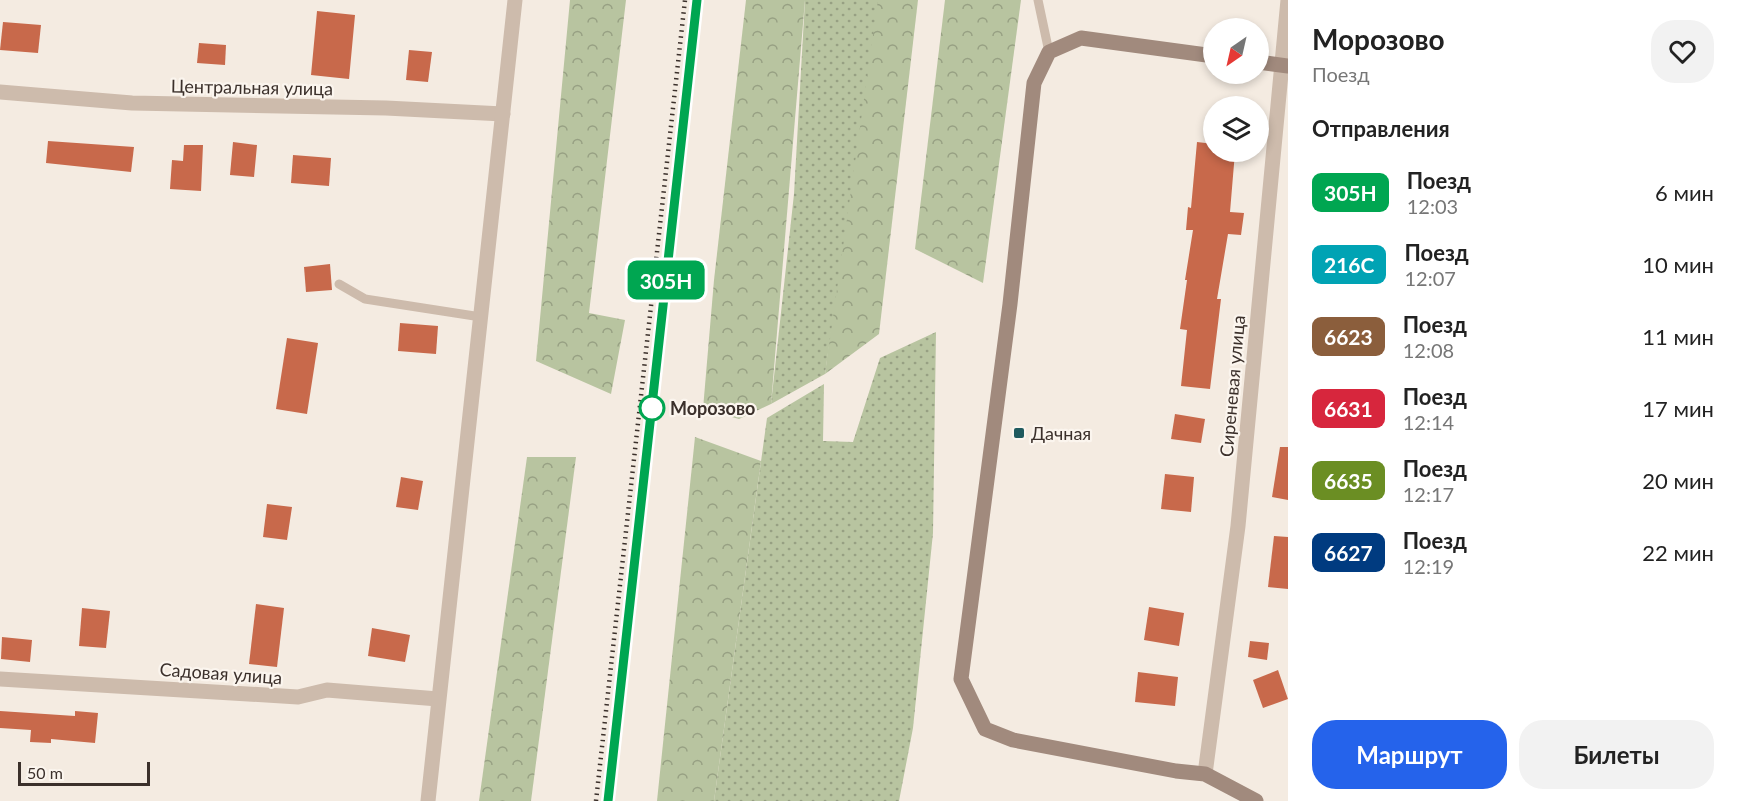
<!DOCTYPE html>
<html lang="ru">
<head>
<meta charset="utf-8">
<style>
	body { margin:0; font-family:Lato,sans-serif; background:#f2f2f2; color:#222; height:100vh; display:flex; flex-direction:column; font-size:22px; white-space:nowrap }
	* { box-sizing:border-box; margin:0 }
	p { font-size:20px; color:#767676 }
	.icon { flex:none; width:33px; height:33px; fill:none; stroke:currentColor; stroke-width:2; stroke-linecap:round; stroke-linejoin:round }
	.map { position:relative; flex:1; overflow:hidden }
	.panel { display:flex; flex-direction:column; background:#fff; width:450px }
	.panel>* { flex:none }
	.badge { padding:0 12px; border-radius:9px; font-size:21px; line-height:39px }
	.needle { width:39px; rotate:214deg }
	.tools { position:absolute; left:1203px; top:18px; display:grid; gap:12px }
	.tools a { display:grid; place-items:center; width:66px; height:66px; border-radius:50%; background:#fff; box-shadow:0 3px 9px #0003; font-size:30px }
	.scale { position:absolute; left:18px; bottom:15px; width:132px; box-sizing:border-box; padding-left:6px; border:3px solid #3b302b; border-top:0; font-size:16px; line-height:21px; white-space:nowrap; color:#3b302b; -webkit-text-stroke:4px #fbf5ee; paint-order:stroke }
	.map>.badge { position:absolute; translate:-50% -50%; box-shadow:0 0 0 3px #fff }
	h2 { padding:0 24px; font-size:22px; line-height:54px }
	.round { display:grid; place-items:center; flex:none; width:63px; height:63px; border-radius:24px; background:#f2f2f2 }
	.head { display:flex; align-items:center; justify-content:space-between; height:102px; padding:0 24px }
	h1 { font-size:28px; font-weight:700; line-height:45px }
	.cta { display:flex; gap:12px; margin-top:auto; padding:12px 24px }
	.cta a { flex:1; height:69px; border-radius:24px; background:#2563eb; color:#fff; font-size:24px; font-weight:700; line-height:69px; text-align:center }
	.cta a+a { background:#f2f2f2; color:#222 }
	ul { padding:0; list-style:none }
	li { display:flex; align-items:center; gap:18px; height:72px; padding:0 24px }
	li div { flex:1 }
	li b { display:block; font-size:22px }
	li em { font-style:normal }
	li .badge { min-width:66px; font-weight:700; text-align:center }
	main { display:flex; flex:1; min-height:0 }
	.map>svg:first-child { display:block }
</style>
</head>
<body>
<main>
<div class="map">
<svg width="1288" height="801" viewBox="0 0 1288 801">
	<defs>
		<pattern id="forest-crowns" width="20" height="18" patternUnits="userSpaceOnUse" patternTransform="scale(1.5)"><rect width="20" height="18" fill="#b8c4a0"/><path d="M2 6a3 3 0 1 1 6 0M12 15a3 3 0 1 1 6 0" fill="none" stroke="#97a083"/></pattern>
		<pattern id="garden-dots" width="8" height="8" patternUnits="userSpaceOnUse" patternTransform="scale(1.5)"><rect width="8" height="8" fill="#b8c4a0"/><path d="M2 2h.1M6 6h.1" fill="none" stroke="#97a083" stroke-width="1.8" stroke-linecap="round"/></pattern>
	</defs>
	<rect width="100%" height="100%" fill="#f4ebe1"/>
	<!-- forest -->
	<g fill="url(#forest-crowns)">
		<path d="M570,0H626L589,313L625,320L611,394L536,361Z"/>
		<path d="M746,0H805L771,404L739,419L703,409L714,280Z"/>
		<path d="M871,0H918L879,334L825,374Z"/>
		<path d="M945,0H1021L983,283L915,249Z"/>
		<path d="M695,437L761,461L714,801H657Z"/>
		<path d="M527,457H576L531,801H479Z"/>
	</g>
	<!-- garden -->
	<g fill="url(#garden-dots)">
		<path d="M805,0H878L825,374L771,404L794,194Z"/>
		<path d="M936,332L933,533L913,728L899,801H714L767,418L824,384L823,441L853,442L880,358Z"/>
	</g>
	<!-- building -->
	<g fill="#c8694b">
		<path d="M317,11L355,15L349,79L311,75Z"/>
		<path d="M3,22L41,25L38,53L0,50Z"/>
		<path d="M199,43L226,45L225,65L197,63Z"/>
		<path d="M409,50L432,52L428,82L406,80Z"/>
		<path d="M48,141L134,147L131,172L46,163Z"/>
		<path d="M233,142L257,145L254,177L230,175Z"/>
		<path d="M1197,142L1214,144V152H1235L1230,212L1244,213L1241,235L1228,234L1217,299H1221L1210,389L1181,386L1187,330L1180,329L1187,280H1185L1193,230H1186L1188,207L1191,208Z"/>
		<path d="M184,145H203L201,191L170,189L172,160L183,161Z"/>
		<path d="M293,155L331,158L329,186L291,183Z"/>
		<path d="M330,264L332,290L306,292L304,267Z"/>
		<path d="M400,323L438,326L436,354L398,351Z"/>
		<path d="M287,338L318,343L307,414L276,409Z"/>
		<path d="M1175,414L1205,419L1201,443L1171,439Z"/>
		<path d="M1280,447H1288V500L1272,497Z"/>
		<path d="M1165,474L1194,477L1191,512L1161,509Z"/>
		<path d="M401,477L423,481L418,510L396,507Z"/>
		<path d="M267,504L292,507L287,540L263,537Z"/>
		<path d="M1274,536L1288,537V589L1268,587Z"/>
		<path d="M256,604L284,608L277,667L249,664Z"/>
		<path d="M1149,607L1184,613L1179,646L1144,640Z"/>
		<path d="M82,608L110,611L106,648L79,646Z"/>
		<path d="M372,628L410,635L405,662L368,656Z"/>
		<path d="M2,637L32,640L30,662L1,659Z"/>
		<path d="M1250,641L1269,643L1267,660L1248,657Z"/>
		<path d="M1278,670L1288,699L1263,708L1253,680Z"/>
		<path d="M1138,672L1178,677L1175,706L1135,702Z"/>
		<path d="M0,711L75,716V711L98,713L95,743L51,739V743L30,742L31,730L0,728Z"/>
	</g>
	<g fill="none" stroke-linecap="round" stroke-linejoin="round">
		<!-- lane -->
		<g stroke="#cdbbac" stroke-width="9">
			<path d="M1038,0L1049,52"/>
			<path d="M339,284L365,299L481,317"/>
		</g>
		<!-- street -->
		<g stroke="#cdbbac" stroke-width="15">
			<path d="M0,92L132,103L386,108L503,114"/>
			<path d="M0,679L298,697L327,690L438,699"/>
			<path d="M1205,774L1238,526L1288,0"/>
			<path d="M428,801L515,0"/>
		</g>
		<!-- secondary -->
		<g stroke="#a18a7d" stroke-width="15">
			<path d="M1214,56L1081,38L1049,52L1034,83L1010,304L961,679L985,729L1013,740L1176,771L1205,774L1256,801"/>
			<path d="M1258,62L1288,66"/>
		</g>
		<!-- rail -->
		<g stroke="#3b302b" stroke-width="4.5" stroke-dasharray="1.5 4.5" stroke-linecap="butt">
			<path d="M596,801L685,0"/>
			<path d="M608,801L697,0"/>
		</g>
	</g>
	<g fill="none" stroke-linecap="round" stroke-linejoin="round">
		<!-- line casing -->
		<g stroke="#fff" stroke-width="14">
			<path id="line" d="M608,801L697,0"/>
		</g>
		<!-- line -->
		<use href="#line" stroke="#00a651" stroke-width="9"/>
	</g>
	<!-- markers -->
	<circle fill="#fff" stroke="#00a651" stroke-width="3" cx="652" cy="408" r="12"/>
	<rect fill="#1f5a5e" stroke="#fbf5ee" stroke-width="2" x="1013" y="427" width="12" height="12" rx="3"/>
	<g text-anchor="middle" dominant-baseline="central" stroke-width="4.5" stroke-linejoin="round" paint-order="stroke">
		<!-- street labels -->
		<g font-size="18" fill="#3b302b" stroke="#fbf5ee">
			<text transform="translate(252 87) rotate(1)">Центральная улица</text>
			<text transform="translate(1232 386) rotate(-85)">Сиреневая улица</text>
			<text transform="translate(221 673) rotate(4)">Садовая улица</text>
		</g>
		<!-- stop labels -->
		<g font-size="18" font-weight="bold" fill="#3b302b" stroke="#fbf5ee" text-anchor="start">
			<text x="670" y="408">Морозово</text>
		</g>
		<!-- poi labels -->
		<g font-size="18" fill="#3b302b" stroke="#fbf5ee" text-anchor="start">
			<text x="1031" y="433">Дачная</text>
		</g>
	</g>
</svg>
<div class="tools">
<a><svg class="needle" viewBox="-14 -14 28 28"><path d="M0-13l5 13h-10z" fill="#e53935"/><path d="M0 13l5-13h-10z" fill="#767676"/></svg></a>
<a><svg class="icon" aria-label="layers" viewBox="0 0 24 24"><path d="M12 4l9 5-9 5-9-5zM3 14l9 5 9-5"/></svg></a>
</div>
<div class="scale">50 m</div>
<b class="badge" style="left:666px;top:280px;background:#00a651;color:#fff">305Н</b>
</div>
<section class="panel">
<div class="head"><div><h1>Морозово</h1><p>Поезд</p></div><a class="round"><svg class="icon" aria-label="heart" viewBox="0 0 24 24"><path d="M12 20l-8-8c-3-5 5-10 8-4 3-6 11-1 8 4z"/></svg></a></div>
<h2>Отправления</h2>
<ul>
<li><span class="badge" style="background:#00a651;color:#fff">305Н</span><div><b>Поезд</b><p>12:03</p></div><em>6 мин</em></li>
<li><span class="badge" style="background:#00a3b4;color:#fff">216С</span><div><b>Поезд</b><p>12:07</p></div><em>10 мин</em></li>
<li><span class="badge" style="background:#8b5e3c;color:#fff">6623</span><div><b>Поезд</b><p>12:08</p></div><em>11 мин</em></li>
<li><span class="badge" style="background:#d7263d;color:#fff">6631</span><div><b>Поезд</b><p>12:14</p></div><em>17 мин</em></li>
<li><span class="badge" style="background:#6b8e23;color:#fff">6635</span><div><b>Поезд</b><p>12:17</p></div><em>20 мин</em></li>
<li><span class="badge" style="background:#003b80;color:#fff">6627</span><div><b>Поезд</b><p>12:19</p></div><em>22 мин</em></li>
</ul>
<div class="cta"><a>Маршрут</a><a>Билеты</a></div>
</section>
</main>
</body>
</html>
